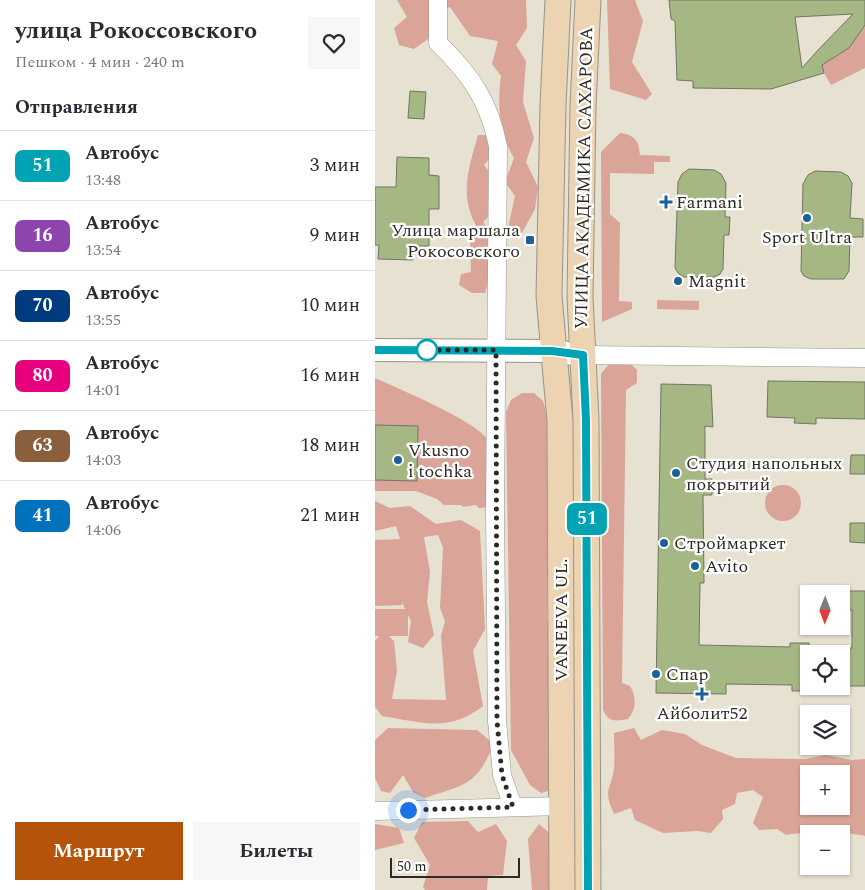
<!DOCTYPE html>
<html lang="ru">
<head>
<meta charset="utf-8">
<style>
	body { margin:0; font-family:Spectral,serif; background:#f7f7f7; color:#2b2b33; height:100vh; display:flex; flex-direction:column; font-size:19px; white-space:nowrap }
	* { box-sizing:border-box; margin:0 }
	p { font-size:16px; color:#7c7c81 }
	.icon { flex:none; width:28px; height:28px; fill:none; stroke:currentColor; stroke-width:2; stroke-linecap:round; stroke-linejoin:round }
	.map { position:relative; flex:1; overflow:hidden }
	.drawer { display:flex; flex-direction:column; background:#fff; width:375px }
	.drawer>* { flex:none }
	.badge { padding:0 10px; border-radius:8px; font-size:18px; line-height:32px }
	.needle { width:32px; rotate:181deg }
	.buttons { position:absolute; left:425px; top:585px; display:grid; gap:10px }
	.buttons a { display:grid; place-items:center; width:50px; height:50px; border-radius:0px; background:#fff; box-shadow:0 1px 4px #0004; font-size:25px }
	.scale { position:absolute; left:15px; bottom:12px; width:130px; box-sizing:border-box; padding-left:5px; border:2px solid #2c2a24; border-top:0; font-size:14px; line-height:18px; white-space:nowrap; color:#2c2a24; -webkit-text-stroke:4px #fff; paint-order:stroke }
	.you { position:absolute; width:25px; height:25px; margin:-12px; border:4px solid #fff; border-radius:50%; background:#1a73e8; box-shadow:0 0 0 8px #1a73e833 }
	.map>.badge { position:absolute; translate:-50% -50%; box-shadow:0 0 0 2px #fff }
	h2 { padding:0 15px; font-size:19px; line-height:45px }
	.round { display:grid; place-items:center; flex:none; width:52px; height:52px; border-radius:0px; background:#f7f7f7 }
	.summary { display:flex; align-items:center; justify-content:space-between; height:85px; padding:0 15px }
	h1 { font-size:24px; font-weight:700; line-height:38px }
	.cta { display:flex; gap:10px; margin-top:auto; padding:10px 15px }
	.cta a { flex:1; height:58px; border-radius:0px; background:#b45309; color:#fff; font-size:20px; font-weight:700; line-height:58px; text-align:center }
	.cta a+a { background:#f7f7f7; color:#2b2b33 }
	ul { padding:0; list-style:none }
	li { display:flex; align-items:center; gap:15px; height:70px; padding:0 15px; border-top:1px solid #e1e1e2 }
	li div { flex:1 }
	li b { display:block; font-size:19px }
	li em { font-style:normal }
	li .badge { min-width:55px; font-weight:700; text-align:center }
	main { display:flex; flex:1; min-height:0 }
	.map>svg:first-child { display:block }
</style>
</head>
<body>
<main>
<section class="drawer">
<div class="summary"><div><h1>улица Рокоссовского</h1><p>Пешком · 4 мин · 240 m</p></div><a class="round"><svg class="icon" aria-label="heart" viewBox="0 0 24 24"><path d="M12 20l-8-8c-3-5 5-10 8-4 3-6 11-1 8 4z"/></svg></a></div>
<h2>Отправления</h2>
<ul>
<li><span class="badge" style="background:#00a3b4;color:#fff">51</span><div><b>Автобус</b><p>13:48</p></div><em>3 мин</em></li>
<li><span class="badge" style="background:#8e44ad;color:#fff">16</span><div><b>Автобус</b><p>13:54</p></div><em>9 мин</em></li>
<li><span class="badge" style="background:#003b80;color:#fff">70</span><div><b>Автобус</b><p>13:55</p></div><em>10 мин</em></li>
<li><span class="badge" style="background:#e6007e;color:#fff">80</span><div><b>Автобус</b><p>14:01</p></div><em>16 мин</em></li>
<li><span class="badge" style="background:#8b5e3c;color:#fff">63</span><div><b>Автобус</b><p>14:03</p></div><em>18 мин</em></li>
<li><span class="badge" style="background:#0072bc;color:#fff">41</span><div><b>Автобус</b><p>14:06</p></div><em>21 мин</em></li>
</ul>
<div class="cta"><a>Маршрут</a><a>Билеты</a></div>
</section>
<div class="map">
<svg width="490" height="890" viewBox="0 0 490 890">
	<rect width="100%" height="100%" fill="#e6e1d1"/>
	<!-- green -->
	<g fill="#dba498" fill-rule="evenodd">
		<path d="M22,0H151L152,28L141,45L151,61L148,102L159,138L151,162L163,187L160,209L147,233L133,228L140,196L130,182L139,158C124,133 122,105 126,76L117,64L123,41L95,36L75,7L61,12L59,35L39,49L24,45L19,28L32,17Z"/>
		<path d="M232,0H260L268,21L257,62L277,94L271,100L235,89Z"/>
		<path d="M490,25V68L456,85L449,73L447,65L462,56V50L481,38Z"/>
		<path d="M245,133C260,135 264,141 265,155L295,156V162H279V174L235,173V214L245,223L244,301L257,302V309L227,322L226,152Z"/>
		<path d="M103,135H116L118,155L109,165L117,176L119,211L108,222L118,235L117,267L110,293H97L84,285L86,274L96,272L95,233L101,225C84,195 94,167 103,135Z"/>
		<path d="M282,300L324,301V310L282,309Z"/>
		<path d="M254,362L262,370V383L251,390L247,683L255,686C262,697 261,710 253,719C241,721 234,723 228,710L226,374L234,364Z"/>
		<path d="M0,378C20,387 108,424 113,441C117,456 115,490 115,507L104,508L101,505L88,507L86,505H69L62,499L41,491H0Z"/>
		<path d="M147,393H159L168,401L172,416L176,417L180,546L172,555V566L177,574L172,579V621L184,630V648L173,659V677L181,685V697L173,701V736L176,737L173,791L166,793L155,785L136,750L131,412L136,400Z"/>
		<circle cx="408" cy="503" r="18"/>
		<path d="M0,501L15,508L35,506L61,524L86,520L105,531L110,629L98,651L108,706C74,733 46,722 7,716L0,707V641L4,636H0V609H30L27,602V605L0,606V540L25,539L21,526L0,531ZM63,535L68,548L65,608L70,621L66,636L71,700L17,699L22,671L19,641L14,636H33V615L36,621L33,642L48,648L59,635L52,602L55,572L49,537Z"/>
		<path d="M13,728L102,730L119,744C101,786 91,784 50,798L38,792L28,775L15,793L6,791L0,778V740Z"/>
		<path d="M259,728L266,740L287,730L310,734L327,745L361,758L430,759L451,755L477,760L490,759V836C469,831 432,831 411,835L402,829L384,830L378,823L388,797L378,790L362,793L360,804L347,810L348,819L336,833L323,831L288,833L260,820L256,808L239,814C228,789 235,792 239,769C240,757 239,744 239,733ZM434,774H466V806H434Z"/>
		<path d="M93,821L103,832L121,824L132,841L128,875L113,876L112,890H50L48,887L55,865L39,838L47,822Z"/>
		<path d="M0,824L24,828L29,843L0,850Z"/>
		<path d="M164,824L181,839L182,890H157L153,839Z"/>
	</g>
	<!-- building -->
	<g fill="#a5b783" stroke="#707567" fill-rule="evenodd">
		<path d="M294,0H490V25L474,48L447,65L449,73L396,89L318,88V81L302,80L300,21L296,19ZM478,14L444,49L427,68L420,17Z"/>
		<path d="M35,91L51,92L49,119L33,118Z"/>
		<path d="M22,157L54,158V175L64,176V209H54V246H39L38,260L3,259L4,245H0V187H21Z"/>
		<path d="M314,169L339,170L346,174L351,183L350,217H355L354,235H349L348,269L345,274L339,277H309L303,273L300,268L303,182L307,174Z"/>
		<path d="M440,171L466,172L473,176L477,183L475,218L488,219V237H475L474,271L469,279H436L429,276L426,271L428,184L433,175Z"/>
		<path d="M393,381L490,382V419L441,418V424L419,423L420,418L392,417Z"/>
		<path d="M286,384L336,385L338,427L330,426V479H337V495H328L329,583H325L324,645L415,647V643H434V691H417V685L351,684V694L281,693Z"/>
		<path d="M0,425L43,426L42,481L0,480Z"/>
		<path d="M476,455H490V474H475Z"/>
		<path d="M475,523H490V543L475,542Z"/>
		<path d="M473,591H490V686H466V648H477V610H472Z"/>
	</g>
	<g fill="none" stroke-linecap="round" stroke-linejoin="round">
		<!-- minor casing -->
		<g stroke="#989486" stroke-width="19">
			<g id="minor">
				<path d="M63,0V43C96,75 114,101 123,146L120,509L122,721L127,775L138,807"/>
				<path d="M207,355L490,358"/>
				<path d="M0,811L187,806"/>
			</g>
		</g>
		<!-- tertiary casing -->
		<g stroke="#989486" stroke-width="24">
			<path id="tertiary" d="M0,350L177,351L207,355"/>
		</g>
		<!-- secondary casing -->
		<g stroke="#989486" stroke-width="27">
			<g id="secondary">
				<path d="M183,0L178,105L174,296L185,421L187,890"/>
				<path d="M213,0L208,106L205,297L211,420L213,890"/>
			</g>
		</g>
		<!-- minor -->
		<use href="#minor" stroke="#fff" stroke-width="18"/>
		<!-- tertiary -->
		<use href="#tertiary" stroke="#fff" stroke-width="22"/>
		<!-- secondary -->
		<use href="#secondary" stroke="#ecd4b3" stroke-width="25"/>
	</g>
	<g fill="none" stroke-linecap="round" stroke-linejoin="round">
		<!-- line casing -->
		<g stroke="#fff" stroke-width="11">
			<path id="line" d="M0,350L177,351L208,355L211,420L213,890"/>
		</g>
		<!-- line -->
		<use href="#line" stroke="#00a3b4" stroke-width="8"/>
		<!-- walk -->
		<path stroke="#2c2a24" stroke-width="5" stroke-dasharray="0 9" d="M33,810L138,807L127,775L122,721L121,350H52"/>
	</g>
	<!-- markers -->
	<g fill="#1a6195" stroke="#fff" stroke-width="2">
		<path d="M288.5 194.5h5v5h5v5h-5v5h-5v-5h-5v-5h5z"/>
		<circle cx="432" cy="218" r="5"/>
		<rect x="150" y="235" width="10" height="10" rx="2.5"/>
		<circle cx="303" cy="281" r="5"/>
		<circle cx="23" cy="460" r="5"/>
		<circle cx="301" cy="473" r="5"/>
		<circle cx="289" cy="543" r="5"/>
		<circle cx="320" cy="566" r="5"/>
		<circle cx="281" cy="674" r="5"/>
		<path d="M324.5 686.5h5v5h5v5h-5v5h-5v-5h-5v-5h5z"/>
	</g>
	<circle fill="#fff" stroke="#00a3b4" stroke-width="2.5" cx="52" cy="350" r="10"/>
	<g text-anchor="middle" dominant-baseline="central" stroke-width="4.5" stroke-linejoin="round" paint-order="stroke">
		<!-- street labels -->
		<g font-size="18" fill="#2c2a24" stroke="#fff">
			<text transform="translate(209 178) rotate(-89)">УЛИЦА АКАДЕМИКА САХАРОВА</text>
			<text transform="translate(186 620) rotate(-90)">VANEEVA UL.</text>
		</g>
		<!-- poi labels -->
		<g font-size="18" fill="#2c2a24" stroke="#fff" text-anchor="start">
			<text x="301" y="202">Farmani</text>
			<text x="145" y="230" text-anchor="end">Улица маршала<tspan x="145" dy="21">Рокосовского</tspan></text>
			<text x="432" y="237" text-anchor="middle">Sport Ultra</text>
			<text x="313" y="281">Magnit</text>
			<text x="33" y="450">Vkusno<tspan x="33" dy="21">i tochka</tspan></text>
			<text x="311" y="463">Студия напольных<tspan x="311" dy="21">покрытий</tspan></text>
			<text x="299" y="543">Строймаркет</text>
			<text x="330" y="566">Avito</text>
			<text x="291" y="674">Спар</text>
			<text x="327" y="713" text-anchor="middle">Айболит52</text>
		</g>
	</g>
</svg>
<div class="buttons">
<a><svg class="needle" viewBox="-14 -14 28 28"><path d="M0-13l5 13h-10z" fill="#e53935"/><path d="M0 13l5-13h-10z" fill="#7c7c81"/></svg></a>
<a><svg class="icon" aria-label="locate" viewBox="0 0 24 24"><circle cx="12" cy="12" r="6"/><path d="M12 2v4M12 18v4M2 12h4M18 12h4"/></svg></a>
<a><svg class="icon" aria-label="layers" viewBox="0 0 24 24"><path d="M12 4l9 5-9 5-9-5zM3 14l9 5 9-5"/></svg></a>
<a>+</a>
<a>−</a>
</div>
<div class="scale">50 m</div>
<div class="you" style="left:33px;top:810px"></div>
<b class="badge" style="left:212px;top:519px;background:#00a3b4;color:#fff">51</b>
</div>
</main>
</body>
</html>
